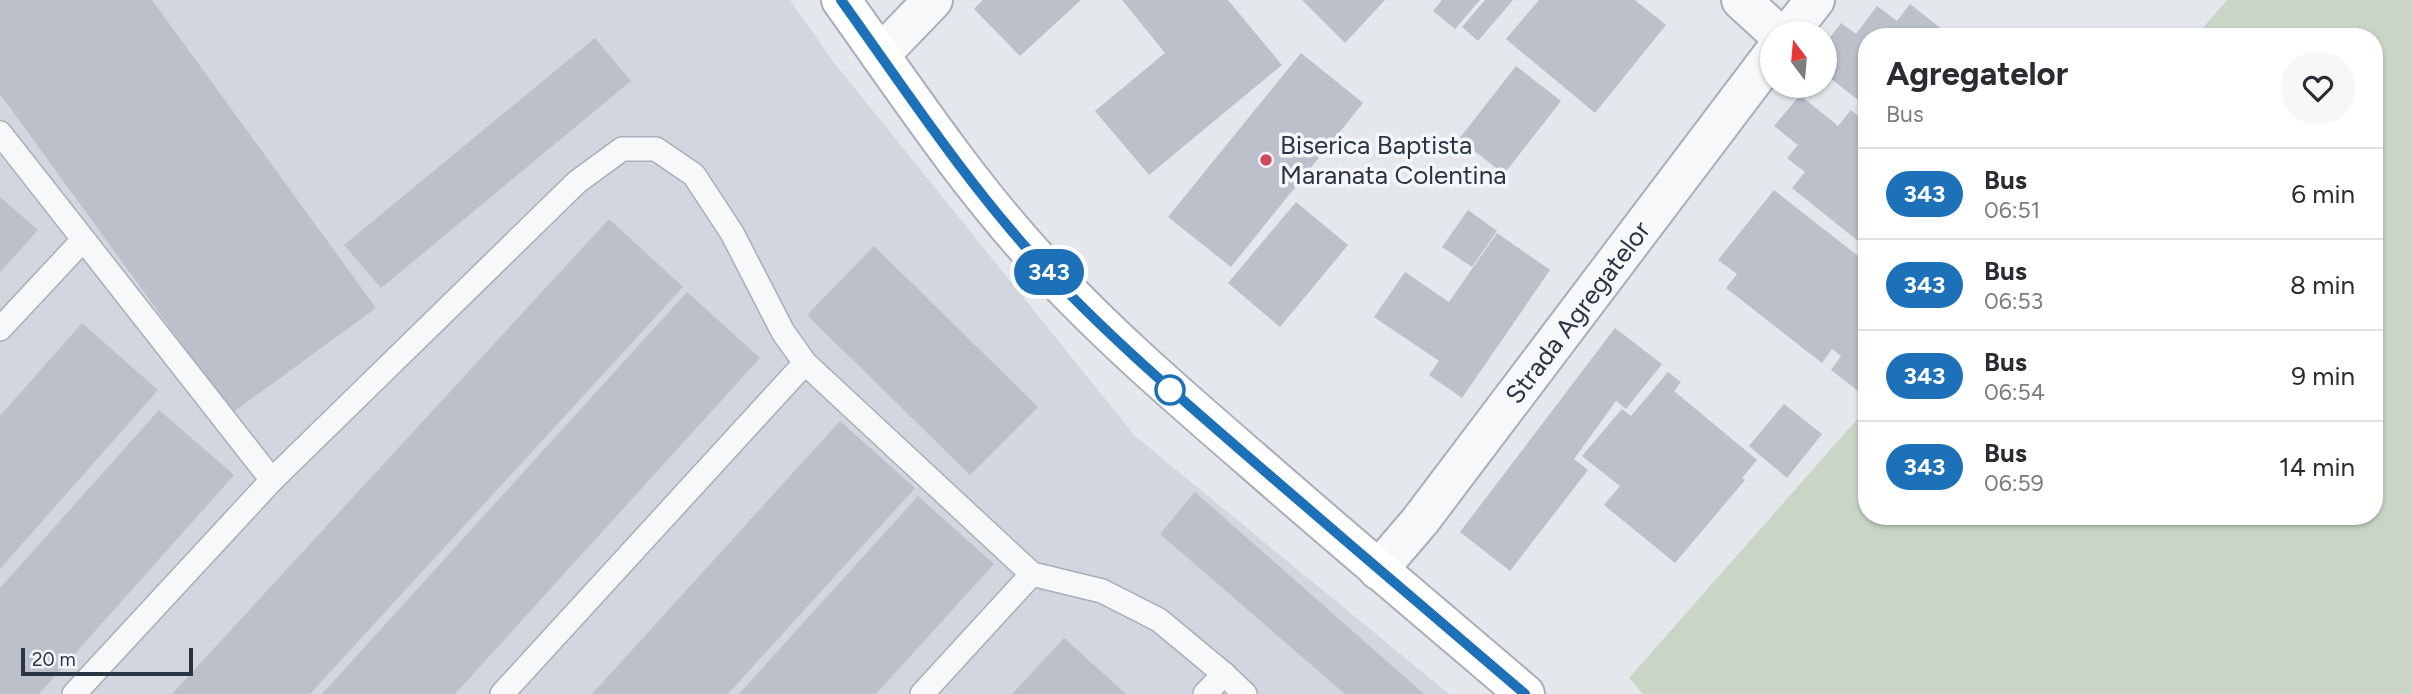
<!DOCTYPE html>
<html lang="en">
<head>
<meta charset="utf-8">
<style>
	body { margin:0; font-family:Figtree,sans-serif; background:#f7f7f7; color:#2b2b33; height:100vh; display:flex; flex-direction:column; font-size:26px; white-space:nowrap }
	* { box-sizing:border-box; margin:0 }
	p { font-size:23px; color:#7c7c81 }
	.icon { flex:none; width:38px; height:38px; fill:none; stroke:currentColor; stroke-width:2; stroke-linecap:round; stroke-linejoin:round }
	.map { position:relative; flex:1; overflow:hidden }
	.sheet { position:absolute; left:1858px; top:28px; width:525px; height:497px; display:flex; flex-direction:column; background:#fff; border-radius:28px; box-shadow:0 2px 5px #0004 }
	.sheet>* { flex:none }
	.badge { padding:0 14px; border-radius:23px; font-size:24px; line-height:46px }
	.needle { width:46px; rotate:344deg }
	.controls { position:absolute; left:1760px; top:21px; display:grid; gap:14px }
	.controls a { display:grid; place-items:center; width:77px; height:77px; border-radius:50%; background:#fff; box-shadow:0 2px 5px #0004; font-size:35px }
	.scale { position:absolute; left:21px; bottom:18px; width:172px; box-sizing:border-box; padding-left:7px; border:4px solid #2b3445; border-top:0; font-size:19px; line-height:24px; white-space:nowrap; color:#2b3445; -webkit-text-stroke:5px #f4f6f9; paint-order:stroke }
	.map>.badge { position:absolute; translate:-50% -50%; box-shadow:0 0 0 4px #fff }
	.round { display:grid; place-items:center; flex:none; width:74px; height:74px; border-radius:37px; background:#f7f7f7 }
	.headline { display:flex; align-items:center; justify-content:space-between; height:119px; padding:0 28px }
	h1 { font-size:33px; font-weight:700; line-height:52px }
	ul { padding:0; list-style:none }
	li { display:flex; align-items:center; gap:21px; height:91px; padding:0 28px; border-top:2px solid #e1e1e2 }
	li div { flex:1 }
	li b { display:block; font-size:26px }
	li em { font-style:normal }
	li .badge { min-width:77px; font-weight:700; text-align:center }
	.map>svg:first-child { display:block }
</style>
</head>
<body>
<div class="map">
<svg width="2412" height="694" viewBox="0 0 2412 694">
	<rect width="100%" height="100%" fill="#e4e7ec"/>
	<!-- built -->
	<path fill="#d2d6de" d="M0,0H790L832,60L1135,436L1449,694H0Z"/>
	<!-- green -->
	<path fill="#c9d6c5" d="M2227,0H2412V694H1643L1629,678L1867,408V516H2375V37H2195Z"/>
	<!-- building -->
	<g fill="#bbc0ca">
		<path d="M0,0H152L376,308L232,413L0,94Z"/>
		<path d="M983,0H1081L1020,56L974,9Z"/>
		<path d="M1122,0H1228L1282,65L1149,175L1095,111L1165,53Z"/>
		<path d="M1302,0H1385L1345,43Z"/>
		<path d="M1442,0H1480L1455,29L1433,11Z"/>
		<path d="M1485,0H1513L1478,41L1462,27Z"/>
		<path d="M1539,0H1635L1666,25L1595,113L1506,39Z"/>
		<path d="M1910,4L1952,37H1867V107L1825,74V44L1841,23L1856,34L1877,6L1897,21Z"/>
		<path d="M595,38L631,81L381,288L344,245Z"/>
		<path d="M1301,53L1363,103L1231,267L1168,217Z"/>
		<path d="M1516,66L1561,101L1504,174L1459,139Z"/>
		<path d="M1800,95L1838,126L1851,110L1867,123V239L1863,245L1792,188L1805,172L1787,158L1798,145L1774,126Z"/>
		<path d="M1774,190L1867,263V379L1858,391L1831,370L1841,356L1832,349L1822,363L1726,288L1737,274L1718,260Z"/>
		<path d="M0,197L38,230L0,272Z"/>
		<path d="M1296,202L1348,245L1280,327L1228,283Z"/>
		<path d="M1468,210L1497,231L1472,267L1442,247Z"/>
		<path d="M609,219L683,287L310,694H172Z"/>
		<path d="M1497,233L1550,270L1462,398L1429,375L1439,361L1374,317L1405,272L1449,302Z"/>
		<path d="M874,246L1038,407L970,475L807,315Z"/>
		<path d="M687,292L760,358L455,694H322Z"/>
		<path d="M82,323L158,390L0,569V416Z"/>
		<path d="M1615,328L1662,364L1626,409L1616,401L1574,459L1588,470L1510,571L1460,532Z"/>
		<path d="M1668,372L1681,382L1674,391L1757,460L1742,478L1745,480L1675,563L1604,505L1620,486L1582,456L1622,409L1631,416Z"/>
		<path d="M1784,404L1822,434L1787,478L1749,446Z"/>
		<path d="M159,410L234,475L39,694H0V588Z"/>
		<path d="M840,421L915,488L728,694H592Z"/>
		<path d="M1195,492L1424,694H1345L1160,534Z"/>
		<path d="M918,496L994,564L876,694H739Z"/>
		<path d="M1064,638L1126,694H1012Z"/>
	</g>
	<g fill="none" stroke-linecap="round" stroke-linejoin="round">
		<!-- lane casing -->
		<g stroke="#a9aeb7" stroke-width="26">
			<g id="lane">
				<path d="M0,133L272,480"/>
				<path d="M0,329L82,241"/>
				<path d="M74,694L272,480L577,182L622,149H656L694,175L732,233L783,332L805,363L1032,574L1102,591L1159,620L1224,674L1245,694"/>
				<path d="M502,694L805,363"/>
				<path d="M922,694L1032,574"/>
				<path d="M1205,694L1224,674"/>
			</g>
		</g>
		<!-- street casing -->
		<g stroke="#a9aeb7" stroke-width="42">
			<g id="street">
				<path d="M1741,0L1777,33"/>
				<path d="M1789,33L1815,0"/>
				<path d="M880,55L933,0"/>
				<path id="s1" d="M1378,570L1420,521L1773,54"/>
			</g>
		</g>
		<!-- secondary casing -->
		<g stroke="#a9aeb7" stroke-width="42">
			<path id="secondary" d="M841,0C905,89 965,181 1039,261C1105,333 1178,396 1252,460C1342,539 1434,616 1525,694"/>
		</g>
		<!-- lane -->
		<use href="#lane" stroke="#f7f8fa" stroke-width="23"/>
		<!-- street -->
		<use href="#street" stroke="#f7f8fa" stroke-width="38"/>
		<!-- secondary -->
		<use href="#secondary" stroke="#fff" stroke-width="38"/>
	</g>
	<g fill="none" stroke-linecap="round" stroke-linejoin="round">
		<!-- line casing -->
		<g stroke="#fff" stroke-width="16">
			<path id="line" d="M841,0C905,89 965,181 1039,262C1107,336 1184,401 1260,467C1348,543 1437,619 1525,694"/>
		</g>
		<!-- line -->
		<use href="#line" stroke="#1d71b8" stroke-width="10"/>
	</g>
	<!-- markers -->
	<circle fill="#d1495b" stroke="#f4f6f9" stroke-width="2.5" cx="1266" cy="160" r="7"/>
	<circle fill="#fff" stroke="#1d71b8" stroke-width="3.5" cx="1170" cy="390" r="14"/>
	<g text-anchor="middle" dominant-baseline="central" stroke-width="7" stroke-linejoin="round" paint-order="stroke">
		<!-- poi labels -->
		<g font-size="26" fill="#2b3445" stroke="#f4f6f9" text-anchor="start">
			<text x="1280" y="145">Biserica Baptista<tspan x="1280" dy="30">Maranata Colentina</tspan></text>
		</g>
		<!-- street labels -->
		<g font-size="26" fill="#2b3445" stroke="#f4f6f9">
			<text stroke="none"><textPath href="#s1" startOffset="326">Strada Agregatelor</textPath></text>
		</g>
	</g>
</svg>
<div class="controls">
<a><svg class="needle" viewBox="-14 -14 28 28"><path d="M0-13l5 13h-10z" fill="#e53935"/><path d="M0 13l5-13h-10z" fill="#7c7c81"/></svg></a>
</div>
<div class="scale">20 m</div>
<b class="badge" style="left:1049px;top:272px;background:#1d71b8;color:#fff">343</b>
<section class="sheet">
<div class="headline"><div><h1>Agregatelor</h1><p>Bus</p></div><a class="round"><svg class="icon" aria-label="heart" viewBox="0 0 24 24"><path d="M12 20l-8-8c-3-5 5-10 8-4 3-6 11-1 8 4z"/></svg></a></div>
<ul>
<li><span class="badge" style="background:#1d71b8;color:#fff">343</span><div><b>Bus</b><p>06:51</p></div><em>6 min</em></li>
<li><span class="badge" style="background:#1d71b8;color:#fff">343</span><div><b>Bus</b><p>06:53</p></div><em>8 min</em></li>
<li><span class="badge" style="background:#1d71b8;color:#fff">343</span><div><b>Bus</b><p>06:54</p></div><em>9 min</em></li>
<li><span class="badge" style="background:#1d71b8;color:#fff">343</span><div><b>Bus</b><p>06:59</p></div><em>14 min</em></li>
</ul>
</section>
</div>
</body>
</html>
